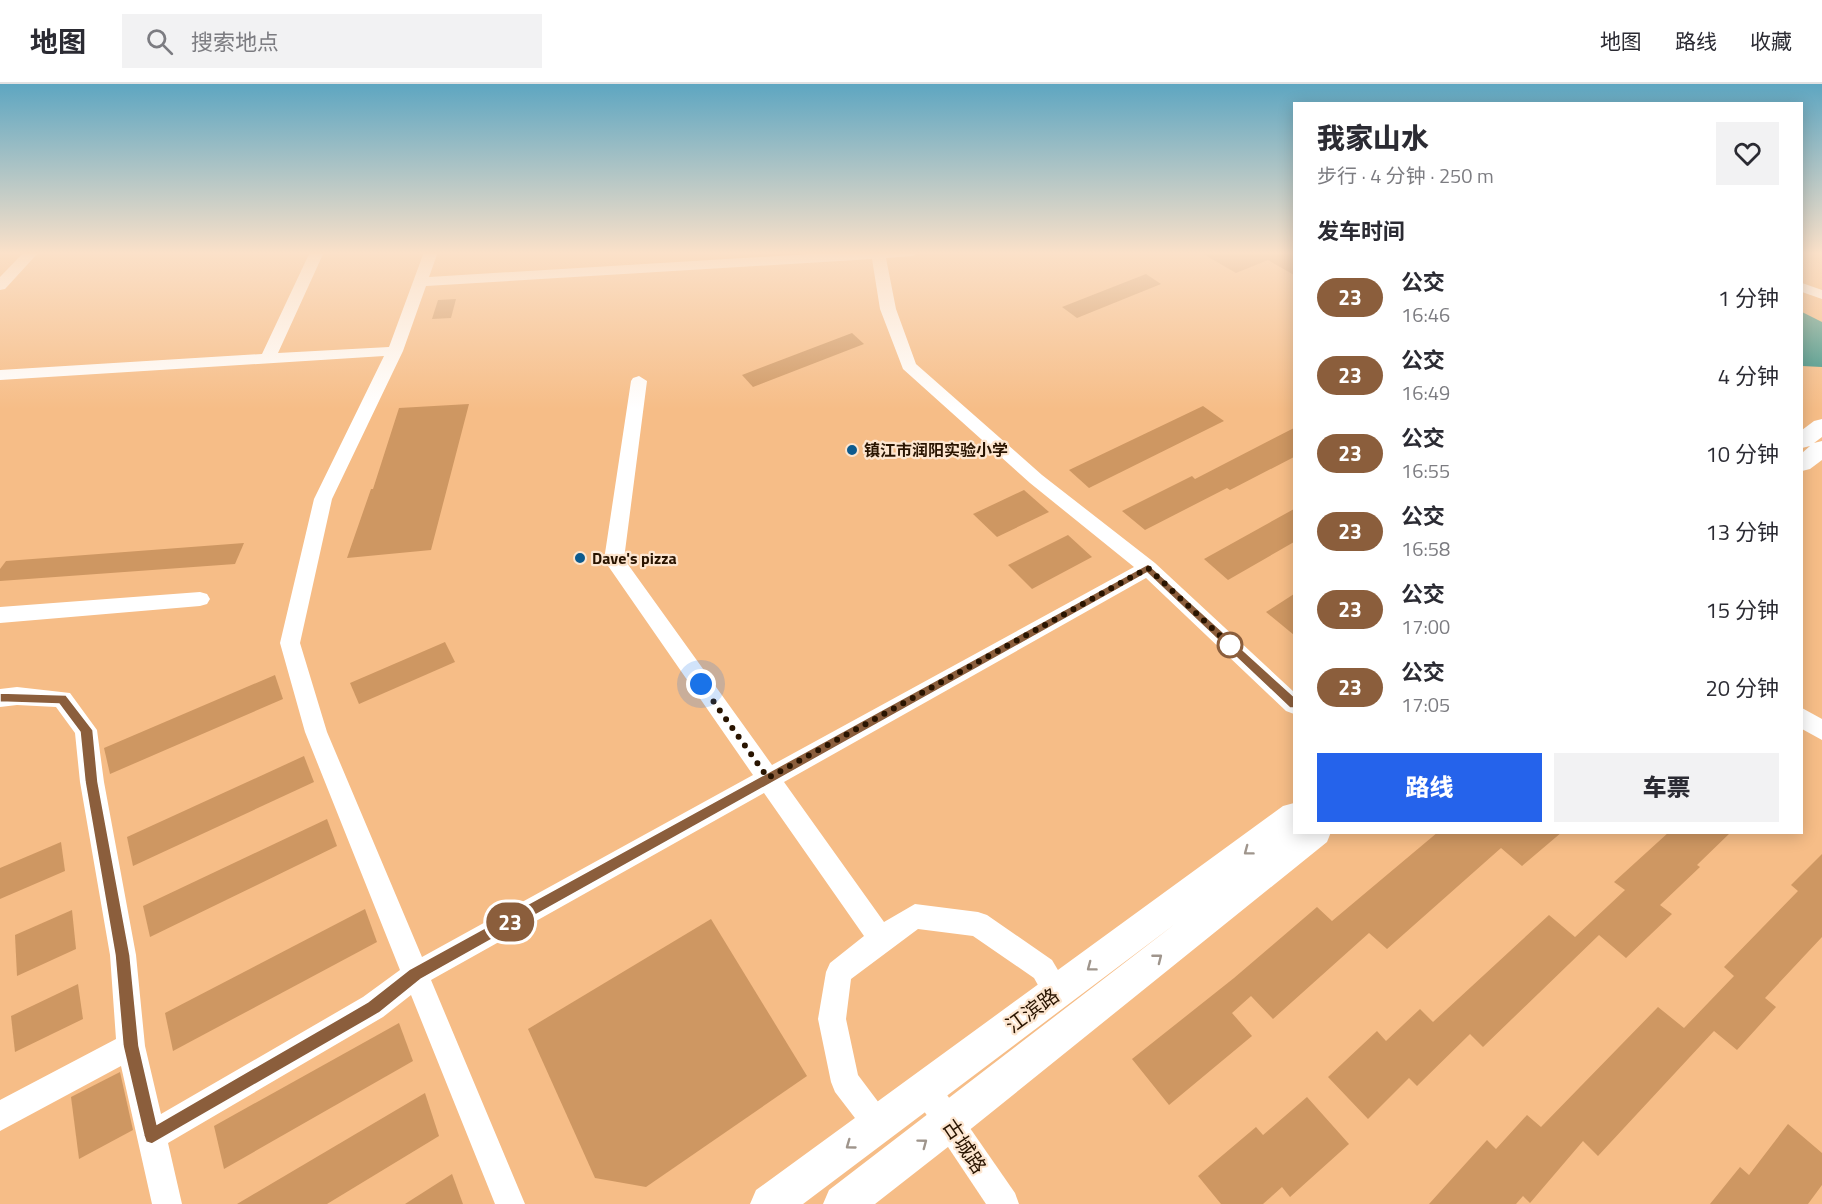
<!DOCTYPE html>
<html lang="zh">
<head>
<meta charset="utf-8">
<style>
	body { margin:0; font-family:"Titillium Web","Noto Sans SC",sans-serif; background:#f2f2f3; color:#2b2b33; height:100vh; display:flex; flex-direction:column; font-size:22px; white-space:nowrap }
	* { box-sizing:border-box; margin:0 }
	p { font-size:20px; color:#7c7c81 }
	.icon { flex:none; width:33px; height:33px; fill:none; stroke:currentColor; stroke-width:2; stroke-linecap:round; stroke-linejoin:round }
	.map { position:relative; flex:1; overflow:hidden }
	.details { position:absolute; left:1293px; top:18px; width:510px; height:732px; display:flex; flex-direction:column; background:#fff; border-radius:0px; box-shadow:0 3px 15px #0003 }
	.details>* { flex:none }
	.badge { padding:0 12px; border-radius:20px; font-size:21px; line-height:39px }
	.you { position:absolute; width:30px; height:30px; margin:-15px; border:4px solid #fff; border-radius:50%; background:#1a73e8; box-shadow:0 0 0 9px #1a73e833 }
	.map>.badge { position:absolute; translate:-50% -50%; box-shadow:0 0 0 3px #fff }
	h2 { padding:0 24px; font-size:22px; line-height:54px }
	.round { display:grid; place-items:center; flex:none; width:63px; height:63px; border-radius:0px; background:#f2f2f3 }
	.headline { display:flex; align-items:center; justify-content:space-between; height:102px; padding:0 24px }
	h1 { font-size:28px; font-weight:800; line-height:45px }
	.cta { display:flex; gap:12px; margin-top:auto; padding:12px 24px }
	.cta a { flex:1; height:69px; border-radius:0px; background:#2563eb; color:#fff; font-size:24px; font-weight:800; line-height:69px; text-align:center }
	.cta a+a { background:#f2f2f3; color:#2b2b33 }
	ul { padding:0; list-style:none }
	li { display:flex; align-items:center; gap:18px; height:78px; padding:0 24px }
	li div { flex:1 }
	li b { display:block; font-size:22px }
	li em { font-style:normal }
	li .badge { min-width:66px; font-weight:700; text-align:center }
	header { display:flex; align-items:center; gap:36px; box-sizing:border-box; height:84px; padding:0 30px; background:#fff; border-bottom:2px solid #e1e1e2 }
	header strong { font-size:28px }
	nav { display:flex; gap:33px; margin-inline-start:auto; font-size:21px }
	.search { width:420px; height:54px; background:#f2f2f3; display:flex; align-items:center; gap:15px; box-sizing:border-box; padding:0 21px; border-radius:0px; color:#7c7c81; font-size:22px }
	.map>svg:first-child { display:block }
</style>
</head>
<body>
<header>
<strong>地图</strong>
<div class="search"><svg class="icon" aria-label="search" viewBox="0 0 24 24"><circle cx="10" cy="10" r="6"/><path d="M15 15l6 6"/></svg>搜索地点</div>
<nav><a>地图</a><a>路线</a><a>收藏</a></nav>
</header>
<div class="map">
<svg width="1822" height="1120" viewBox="0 0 1822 1120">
	<rect width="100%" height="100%" fill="#f6bd87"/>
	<!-- water -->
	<path fill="#309086" d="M1802,228L1822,238V283L1802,282Z"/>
	<!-- building -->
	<g fill="#ce9762">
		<path d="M1200,168H1294V191L1268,176L1236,189Z"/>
		<path d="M1146,190L1161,200L1077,234L1062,223Z"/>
		<path d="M456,215L451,234L432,235L438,216Z"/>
		<path d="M852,249L864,260L753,303L742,291Z"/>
		<path d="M469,320L431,466L347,474L371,405H373L399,324Z"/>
		<path d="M1203,322L1224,337L1089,404L1069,386Z"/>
		<path d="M1294,344V373L1230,406L1227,404L1145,446L1122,427L1192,392L1195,395Z"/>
		<path d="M1024,406L1049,428L997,453L973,430Z"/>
		<path d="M1294,425V458L1228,496L1204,475Z"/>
		<path d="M1068,451L1092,473L1032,505L1008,481Z"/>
		<path d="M244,459L235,480L0,497V485L6,477Z"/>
		<path d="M1294,510V551L1266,528Z"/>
		<path d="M445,558L455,578L359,620L350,599Z"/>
		<path d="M275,591L283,615L110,690L104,664Z"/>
		<path d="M304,672L314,698L133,782L127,753Z"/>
		<path d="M327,735L337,762L150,853L143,822Z"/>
		<path d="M1438,748H1562L1522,782L1501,764L1387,865L1369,849L1273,935L1251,912L1232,929L1252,952L1169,1021L1132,975L1234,894L1317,823L1332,837Z"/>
		<path d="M1669,748H1731L1697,781L1700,783L1660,821L1672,830L1626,874L1599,851L1483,963L1470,950L1417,1002L1409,994L1368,1035L1328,993L1377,947L1386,957L1420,925L1433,938L1549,831L1575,853L1625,806L1614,798Z"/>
		<path d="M61,758L65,787L0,815V784Z"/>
		<path d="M1822,770V853L1765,914L1776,923L1737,966L1714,947L1598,1072L1583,1057L1530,1119L1523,1112L1516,1120H1429L1487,1056L1496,1065L1527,1031L1541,1043L1658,923L1684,944L1734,892L1724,883L1798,807L1791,801Z"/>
		<path d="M365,825L377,858L173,967L165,929Z"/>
		<path d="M72,826L76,865L17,892L15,851Z"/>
		<path d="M711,835L807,992L646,1103L595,1094L528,945Z"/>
		<path d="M78,900L83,935L15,968L11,932Z"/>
		<path d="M399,939L413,977L224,1085L214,1042Z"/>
		<path d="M120,988L133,1046L79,1075L71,1013Z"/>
		<path d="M425,1009L439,1052L327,1120H237Z"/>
		<path d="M1307,1013L1349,1060L1290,1113L1282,1103L1263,1120H1221L1198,1092L1256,1043L1263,1051Z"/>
		<path d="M1788,1040L1822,1069V1101L1808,1120H1710L1740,1083L1749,1091Z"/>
		<path d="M452,1090L463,1120H405Z"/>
	</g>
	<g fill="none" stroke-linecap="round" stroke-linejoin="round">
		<!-- minor -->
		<g fill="#fff" fill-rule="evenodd">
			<path d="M24,168H39L5,205L0,206V193Z"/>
			<path d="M310,168H324L278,269L389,263L424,168H438L429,193L843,168H920L913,172L886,174L896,225L916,280L1042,391L1155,479L1294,608V630L1286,627L1146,494L784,698L884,838L915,820L978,828L987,831L1052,876L1071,908L1067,917L1057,921L1047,917L1034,894L973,852L918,845L851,895L846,935L858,991L888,1031L893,1041L888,1051L878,1056L868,1051L835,1008L831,998L818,935L826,888L830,879L864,852L764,709L431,896L525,1120H495L411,911L383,933L168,1059L182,1120H152L121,982L0,1047V1016L116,955L110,871L80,698L75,649L56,623L17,621L0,623V605L17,603L70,609L97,646L104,698L136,871L145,962L161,1030L363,913L400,886L305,648L280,559L314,415L384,272L0,296V286L262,270ZM872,175L880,225L903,285L1030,399L1134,483L772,681L624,475L647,297L639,292L633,294L631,297L604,476L753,691L422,873L327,648L300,559L332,415L403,267L426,202Z"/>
			<path d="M1802,199L1822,206V215L1802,208Z"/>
			<path d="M200,508L207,510L210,515L207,520L200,522L0,539V523Z"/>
			<path d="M1802,624L1822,635V656L1802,645Z"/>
			<path d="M926,991L936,995L1015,1109L1019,1120H986L916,1015L912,1005L916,995Z"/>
		</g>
		<!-- major -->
		<g fill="#fff" fill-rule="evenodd">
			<path d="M1822,335V353L1814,359L1822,357V376L1810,385L1802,387V369L1810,362L1802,364V346L1814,337Z"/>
			<path d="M1294,719V748H1331L1327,758L962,1052L875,1120H823L829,1106L1175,840L803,1120H750L756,1106L1283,722Z"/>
		</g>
	</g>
	<!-- one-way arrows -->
	<defs><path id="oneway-chevron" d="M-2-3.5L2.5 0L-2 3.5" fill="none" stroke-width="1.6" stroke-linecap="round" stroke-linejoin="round" transform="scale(1.5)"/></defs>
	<g stroke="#9f958c">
		<use href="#oneway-chevron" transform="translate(1248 767) rotate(143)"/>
		<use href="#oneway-chevron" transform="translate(1158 874) rotate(-38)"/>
		<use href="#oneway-chevron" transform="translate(1091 883) rotate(143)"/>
		<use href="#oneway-chevron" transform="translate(923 1059) rotate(-37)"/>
		<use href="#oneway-chevron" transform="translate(850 1061) rotate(144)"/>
	</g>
	<!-- sky -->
	<linearGradient id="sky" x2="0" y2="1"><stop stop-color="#5ea6c1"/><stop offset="0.52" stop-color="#fbe1c9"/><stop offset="1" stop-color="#fbe1c9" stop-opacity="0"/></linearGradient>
	<rect width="1822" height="325" fill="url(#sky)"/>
	<!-- line -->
	<path fill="#8b5e3c" stroke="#fff" stroke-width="1.5" d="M1148,480L1299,617V624H1290L1147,489L421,895L379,929L152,1060L146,1058L144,1052L123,962L115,871L85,698L80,648L59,620L0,618V609L66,611L93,646L98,698L130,871L139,962L157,1040L368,918L410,885Z"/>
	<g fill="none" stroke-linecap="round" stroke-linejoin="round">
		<!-- walk -->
		<path stroke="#291400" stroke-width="6" stroke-dasharray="0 10.8" d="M701,600L768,694L1148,484L1230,561"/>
	</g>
	<!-- markers -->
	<g fill="#0d5b8e" stroke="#fde6d0" stroke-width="2">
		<circle cx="852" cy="366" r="6"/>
		<circle cx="580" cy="474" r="6"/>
	</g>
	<circle fill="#fff" stroke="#8b5e3c" stroke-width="3" cx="1230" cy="561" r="12"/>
	<g text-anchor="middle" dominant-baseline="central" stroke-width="4.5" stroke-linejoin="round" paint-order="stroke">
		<!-- poi labels -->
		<g font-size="16" font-weight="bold" fill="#291400" stroke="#fde6d0" text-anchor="start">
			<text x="864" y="366">镇江市润阳实验小学</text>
			<text x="592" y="474">Dave's pizza</text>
		</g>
		<!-- near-street labels -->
		<g font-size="20" fill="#291400" stroke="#fde6d0">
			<text transform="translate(1032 926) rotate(-36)">江滨路</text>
			<text transform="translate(965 1062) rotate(56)">古城路</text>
		</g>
	</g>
</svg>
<div class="you" style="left:701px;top:600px"></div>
<b class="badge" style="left:510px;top:838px;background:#8b5e3c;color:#fff">23</b>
<section class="details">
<div class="headline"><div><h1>我家山水</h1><p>步行 · 4 分钟 · 250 m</p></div><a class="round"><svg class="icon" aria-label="heart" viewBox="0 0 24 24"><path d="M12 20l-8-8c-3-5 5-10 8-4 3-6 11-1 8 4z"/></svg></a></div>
<h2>发车时间</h2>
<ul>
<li><span class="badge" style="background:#8b5e3c;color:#fff">23</span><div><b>公交</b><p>16:46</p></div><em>1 分钟</em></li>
<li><span class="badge" style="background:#8b5e3c;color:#fff">23</span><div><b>公交</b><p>16:49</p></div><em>4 分钟</em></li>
<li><span class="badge" style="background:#8b5e3c;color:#fff">23</span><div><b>公交</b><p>16:55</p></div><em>10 分钟</em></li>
<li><span class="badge" style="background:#8b5e3c;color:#fff">23</span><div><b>公交</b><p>16:58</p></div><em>13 分钟</em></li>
<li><span class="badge" style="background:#8b5e3c;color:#fff">23</span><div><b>公交</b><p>17:00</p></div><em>15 分钟</em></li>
<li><span class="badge" style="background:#8b5e3c;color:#fff">23</span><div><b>公交</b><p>17:05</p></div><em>20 分钟</em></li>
</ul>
<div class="cta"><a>路线</a><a>车票</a></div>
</section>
</div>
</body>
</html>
